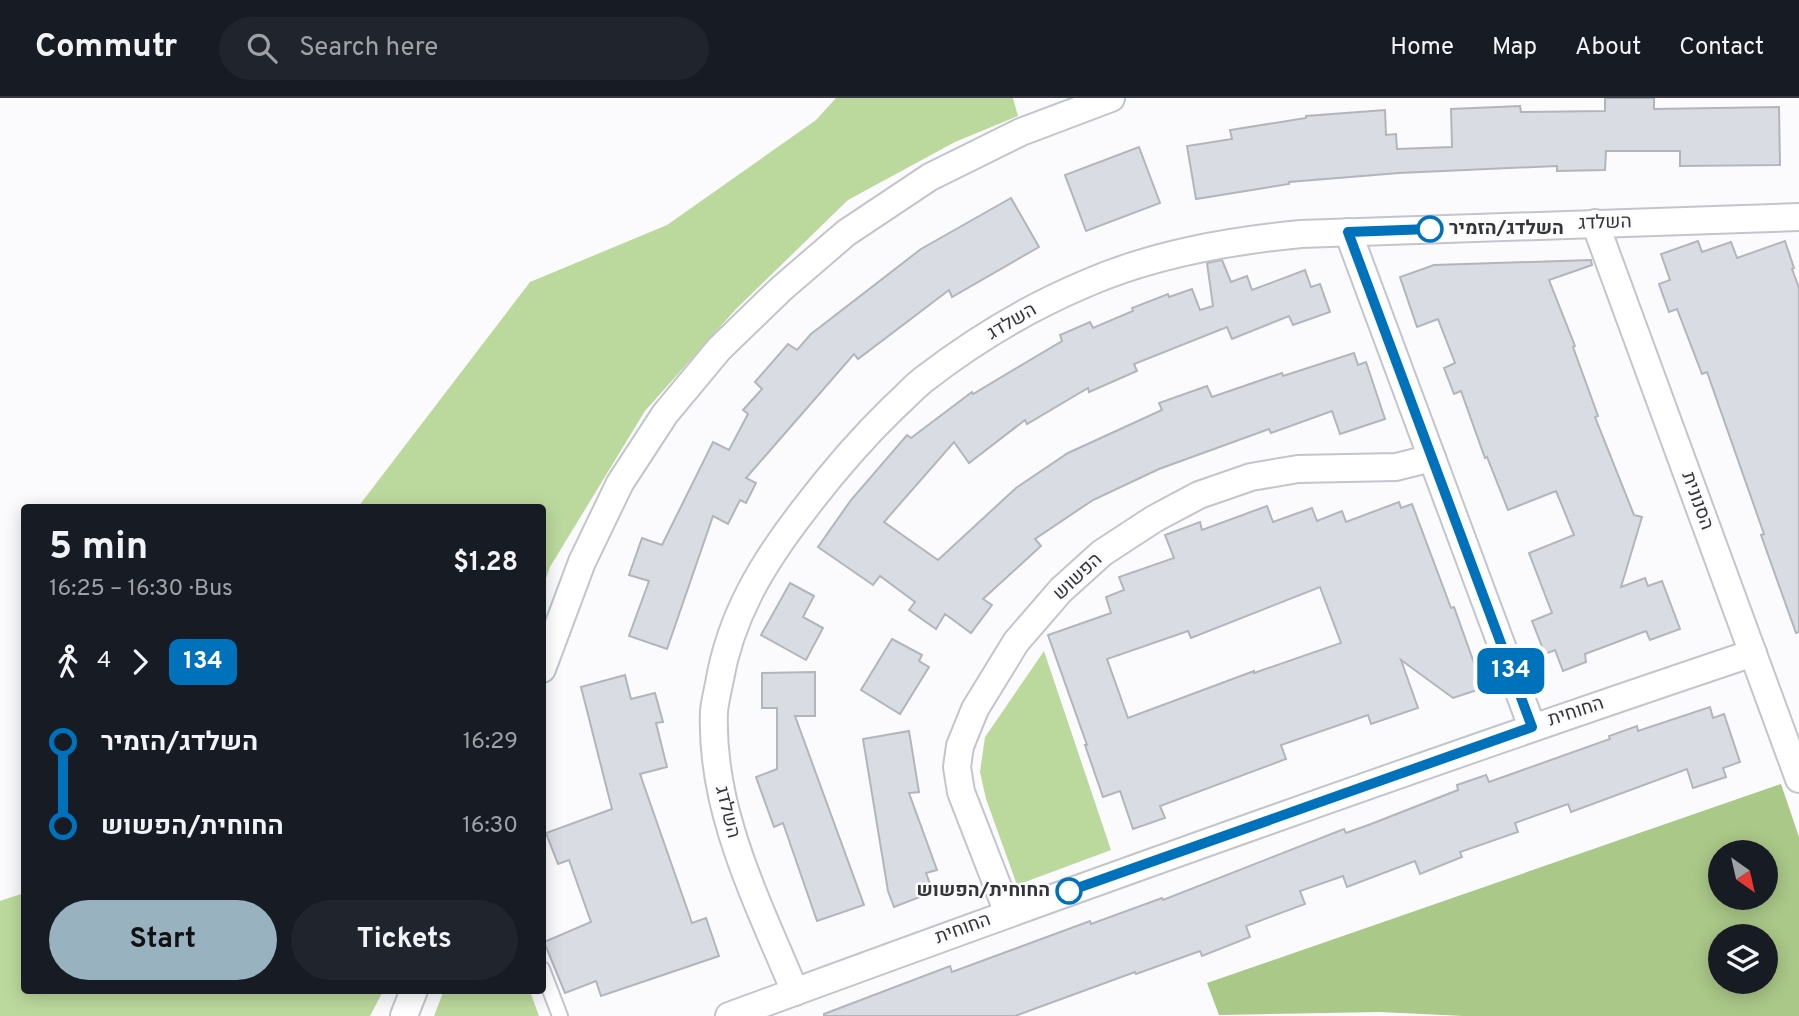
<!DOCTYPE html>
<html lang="en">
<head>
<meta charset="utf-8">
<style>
	body { margin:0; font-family:Overpass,Heebo,sans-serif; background:#20242c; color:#f1f3f6; height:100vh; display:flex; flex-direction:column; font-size:26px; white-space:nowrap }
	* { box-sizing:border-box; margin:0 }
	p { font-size:23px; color:#9ea1a6 }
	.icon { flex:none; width:38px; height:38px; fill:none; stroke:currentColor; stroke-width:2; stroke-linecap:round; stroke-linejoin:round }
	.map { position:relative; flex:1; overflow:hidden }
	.side { position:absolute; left:21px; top:406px; width:525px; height:490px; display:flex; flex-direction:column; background:#171b24; border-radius:7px; box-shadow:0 4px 18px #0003 }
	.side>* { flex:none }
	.badge { padding:0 14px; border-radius:10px; font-size:24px; line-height:46px }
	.needle { width:46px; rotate:146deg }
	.controls { position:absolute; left:1708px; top:742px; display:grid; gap:14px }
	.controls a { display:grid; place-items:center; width:70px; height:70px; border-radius:50%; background:#171b24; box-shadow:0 4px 18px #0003; font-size:35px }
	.map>.badge { position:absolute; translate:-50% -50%; box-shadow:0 0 0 4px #fff }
	.legs { display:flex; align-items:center; gap:10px; height:77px; padding:0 28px; font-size:23px }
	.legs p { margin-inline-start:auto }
	.summary { display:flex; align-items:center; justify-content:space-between; height:119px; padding:0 28px }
	h1 { font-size:38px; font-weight:700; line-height:52px }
	.cta { display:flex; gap:14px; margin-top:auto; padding:14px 28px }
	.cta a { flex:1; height:80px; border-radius:42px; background:#98b2c0; color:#111; font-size:28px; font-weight:700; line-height:80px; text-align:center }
	.cta a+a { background:#20242c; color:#f1f3f6 }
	ul { padding:0 28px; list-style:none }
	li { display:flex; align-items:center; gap:24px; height:84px; font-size:26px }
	li i { display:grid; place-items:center; width:10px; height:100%; margin:0 9px; background:currentColor }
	li i::after { content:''; width:18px; height:18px; margin:-9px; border:5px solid; border-radius:50%; background:#171b24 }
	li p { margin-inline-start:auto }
	li:first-child i { background:linear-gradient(#0000 50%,currentColor 0) }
	li:last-child i { background:linear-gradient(currentColor 50%,#0000 0) }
	header { display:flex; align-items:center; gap:42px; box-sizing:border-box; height:98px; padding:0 35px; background:#171b24; border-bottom:2px solid #363941 }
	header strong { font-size:33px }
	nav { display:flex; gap:38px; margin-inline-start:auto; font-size:24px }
	.search { width:490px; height:63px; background:#20242c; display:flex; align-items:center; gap:18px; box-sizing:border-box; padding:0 24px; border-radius:38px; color:#9ea1a6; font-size:26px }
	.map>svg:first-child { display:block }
</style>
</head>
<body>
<header>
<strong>Commutr</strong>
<div class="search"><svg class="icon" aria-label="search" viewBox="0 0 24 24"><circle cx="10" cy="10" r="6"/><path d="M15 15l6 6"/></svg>Search here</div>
<nav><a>Home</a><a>Map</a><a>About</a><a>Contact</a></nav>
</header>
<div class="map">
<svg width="1799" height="918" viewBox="0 0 1799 918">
	<rect width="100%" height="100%" fill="#fbfbfe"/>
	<!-- green -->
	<g fill="#bcd99d">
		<path d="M836,0H1013L1018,18L955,44L848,102L736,211L645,313L550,469L543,489L542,410L358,409L530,184L667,127L816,22Z"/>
		<path d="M1044,553L1111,752L1017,787L986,701L980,674L985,639Z"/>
		<path d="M24,795V892L383,893L370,918H0V803Z"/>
		<path d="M444,892L530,893L539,918H434Z"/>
	</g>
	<!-- forest -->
	<path fill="#aac888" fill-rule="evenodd" d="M1781,686L1799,739V918H1464L1380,914L1219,917L1207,885ZM1720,754H1766V800H1720ZM1720,838H1766V884H1720Z"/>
	<!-- building -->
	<g fill="#dadce3" stroke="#b3b5bc" stroke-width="2" fill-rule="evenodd">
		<path d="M1605,0H1654V11L1779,9L1780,67L1680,68V53H1606L1605,72L1557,73V68L1399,75L1289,84V86L1196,101L1187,48L1232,41L1230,32L1306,20V18L1385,12L1386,37L1396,36L1397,51L1452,49L1451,11L1520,8L1521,14L1605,13Z"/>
		<path d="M1139,49L1160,105L1086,133L1065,77Z"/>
		<path d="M1011,100L1039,149L952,199L949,192L858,261L854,256L746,380L756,385L746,405L740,402L728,426L713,418L667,551L629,538L649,483L629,477L642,440L662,447L713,344L729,352L748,316L743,312L762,291L755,284L788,246L797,252L811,236L921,151Z"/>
		<path d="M1698,143L1702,154L1731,144L1737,160L1785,143L1794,170L1792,171L1799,190V534L1796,535L1761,437L1764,436L1707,274L1702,276L1677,211L1669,214L1659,186L1670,182L1661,156Z"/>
		<path d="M1222,162L1231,184L1247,178L1252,192L1305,172L1311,189L1320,186L1330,214L1293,227L1289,218L1232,241L1227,229L1134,266L1137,273L1089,294L1088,290L1027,326L1025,322L969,365L954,344L884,424L938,462L1016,390L1068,355L1162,312L1159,305L1207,288L1212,299L1282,275L1283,278L1354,255L1358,267L1366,264L1385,321L1340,336L1332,313L1271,335L1269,331L1159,371L1093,402L1035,441L1041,448L983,501L992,507L971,535L945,516L936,531L909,512L915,504L880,478L873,487L818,449L851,402L907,337L911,340L972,294L973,296L1062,243L1060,237L1090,224L1093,230L1133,213L1132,210L1168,196L1169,199L1192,191L1200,212L1213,208L1207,165Z"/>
		<path d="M1591,162L1592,167L1549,182L1575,248L1573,249L1598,318L1595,319L1634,417L1642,419L1621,489L1645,480L1648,488L1662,483L1680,531L1650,542L1646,533L1585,556L1586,564L1563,573L1555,552L1545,556L1532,523L1552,515L1529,455L1574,437L1556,393L1508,412L1487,359L1485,360L1461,293L1454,296L1444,270L1455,265L1438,221L1417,229L1400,179L1434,167Z"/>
		<path d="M1399,404L1401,410L1412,406L1451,510L1454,509L1483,590L1453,600L1401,562L1418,610L1371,626L1368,617L1281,647L1286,661L1160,708L1165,720L1133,731L1120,693L1103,699L1085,647H1087L1048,537L1111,515L1106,499L1124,492L1119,479L1174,460L1165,437L1200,424L1202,432L1267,408L1273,424L1312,410L1317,423L1342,413L1346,424ZM1320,489L1341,545L1254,575V573L1128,620L1107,561L1188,533L1191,540Z"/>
		<path d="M790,485L814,498L803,519L823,530L806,562L761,537Z"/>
		<path d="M892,541L922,557L919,563L929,569L900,616L861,592Z"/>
		<path d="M815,574V618H795L864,807L817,823L783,725L774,729L756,679L777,671V610H762V575Z"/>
		<path d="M625,577L631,601L655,595L663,624L656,625L667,669L640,676L692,825L706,820L719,858L601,898L596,883L565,895L544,844L591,824L569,762L558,766L546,735L612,711L581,589Z"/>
		<path d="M1710,609L1713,620L1724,616L1740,664L1723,670L1726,679L1693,690L1687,671L1571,714L1568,706L1515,725L1518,734L1460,754L1462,759L1420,776L1415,763L1347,789L1343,778L1300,793L1305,806L1246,828L1250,839L1202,858L1200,853L1136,876L1135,874L1015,918H824V916L950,868L952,874L1090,823L1091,826L1162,800L1163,802L1344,731L1346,735L1371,726L1458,692L1457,687L1486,677L1489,684L1610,641L1609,638L1637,628L1638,633Z"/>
		<path d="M909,633L919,694L909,695L937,772L926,775L933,794L894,809L888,793L863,641Z"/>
	</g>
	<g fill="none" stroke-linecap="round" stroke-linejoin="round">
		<!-- lane casing -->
		<g stroke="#c3c5cc" stroke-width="18">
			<path id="lane" d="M542,871L560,918"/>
		</g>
		<!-- street casing -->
		<g stroke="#c3c5cc" stroke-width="30">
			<g id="street">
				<path d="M1595,125L1799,681"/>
				<path d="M1348,134L1532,629"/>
				<path d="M542,571L582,464L620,385L665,316L719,251L781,191L846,135L930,79L1021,34L1111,0"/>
				<path d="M1008,815L961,694L957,669L960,648L975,611L1016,544L1061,492L1102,455L1154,421L1199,397L1251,379L1298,371L1396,369L1432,360"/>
				<path d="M795,894C758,804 710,713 714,613C715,604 717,595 719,586C730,519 762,466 803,413C831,376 861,341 894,309C904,300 913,290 923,282C972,244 1028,210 1085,186C1153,156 1228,143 1301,136L1799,119"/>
				<path d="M404,918L414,892"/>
				<path d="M729,918C1069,793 1410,670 1753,555"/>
			</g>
		</g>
		<!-- lane -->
		<use href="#lane" stroke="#fff" stroke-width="14"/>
		<!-- street -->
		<use href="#street" stroke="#fff" stroke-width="26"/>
	</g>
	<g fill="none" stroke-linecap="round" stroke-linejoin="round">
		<!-- line-1 casing -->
		<g stroke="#fff" stroke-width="16">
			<path id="line-1" d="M1069,793L1532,629L1348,134L1430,131"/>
		</g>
		<!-- line-1 -->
		<use href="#line-1" stroke="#0072bc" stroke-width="10"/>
	</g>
	<!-- markers -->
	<g fill="#fff" stroke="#0072bc" stroke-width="3.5">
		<circle cx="1430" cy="131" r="12"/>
		<circle cx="1069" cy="793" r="12"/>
	</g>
	<g text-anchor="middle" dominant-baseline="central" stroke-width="5" stroke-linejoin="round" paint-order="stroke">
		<!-- street labels -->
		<g font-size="19" fill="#343538" stroke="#fbfbfe">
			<text transform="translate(1605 125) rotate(-2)">השלדג</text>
			<text transform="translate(1012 224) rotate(-30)">השלדג</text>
			<text transform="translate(1697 403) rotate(70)">הסנונית</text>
			<text transform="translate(1078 479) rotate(-43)">הפשוש</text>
			<text transform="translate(1576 614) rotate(-18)">החוחית</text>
			<text transform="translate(727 714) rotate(76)">השלדג</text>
			<text transform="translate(963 831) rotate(-20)">החוחית</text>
		</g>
		<!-- stop labels -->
		<g font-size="19" font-weight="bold" fill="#343538" stroke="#fbfbfe" text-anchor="start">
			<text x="1449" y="131">השלדג/הזמיר</text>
			<text x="1050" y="793" text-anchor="end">החוחית/הפשוש</text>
		</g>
	</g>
</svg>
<div class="controls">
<a><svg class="needle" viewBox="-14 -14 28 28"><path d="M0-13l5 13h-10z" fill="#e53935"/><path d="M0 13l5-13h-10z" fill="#9ea1a6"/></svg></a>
<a><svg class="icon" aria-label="layers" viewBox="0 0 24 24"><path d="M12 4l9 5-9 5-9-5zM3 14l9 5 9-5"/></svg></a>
</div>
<b class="badge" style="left:1511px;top:573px;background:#0072bc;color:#fff">134</b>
<section class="side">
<div class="summary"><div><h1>5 min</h1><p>16:25 – 16:30 · Bus</p></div><b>$1.28</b></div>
<div class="legs"><svg class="icon" aria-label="walk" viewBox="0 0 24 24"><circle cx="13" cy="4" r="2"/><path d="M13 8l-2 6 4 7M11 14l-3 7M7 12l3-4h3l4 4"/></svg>4<svg class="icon" aria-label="forward" viewBox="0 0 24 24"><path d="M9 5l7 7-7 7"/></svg><b class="badge" style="background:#0072bc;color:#fff">134</b></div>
<ul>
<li><i style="color:#0072bc"></i><b>השלדג/הזמיר</b><p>16:29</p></li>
<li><i style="color:#0072bc"></i><b>החוחית/הפשוש</b><p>16:30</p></li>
</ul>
<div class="cta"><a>Start</a><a>Tickets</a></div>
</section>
</div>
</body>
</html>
